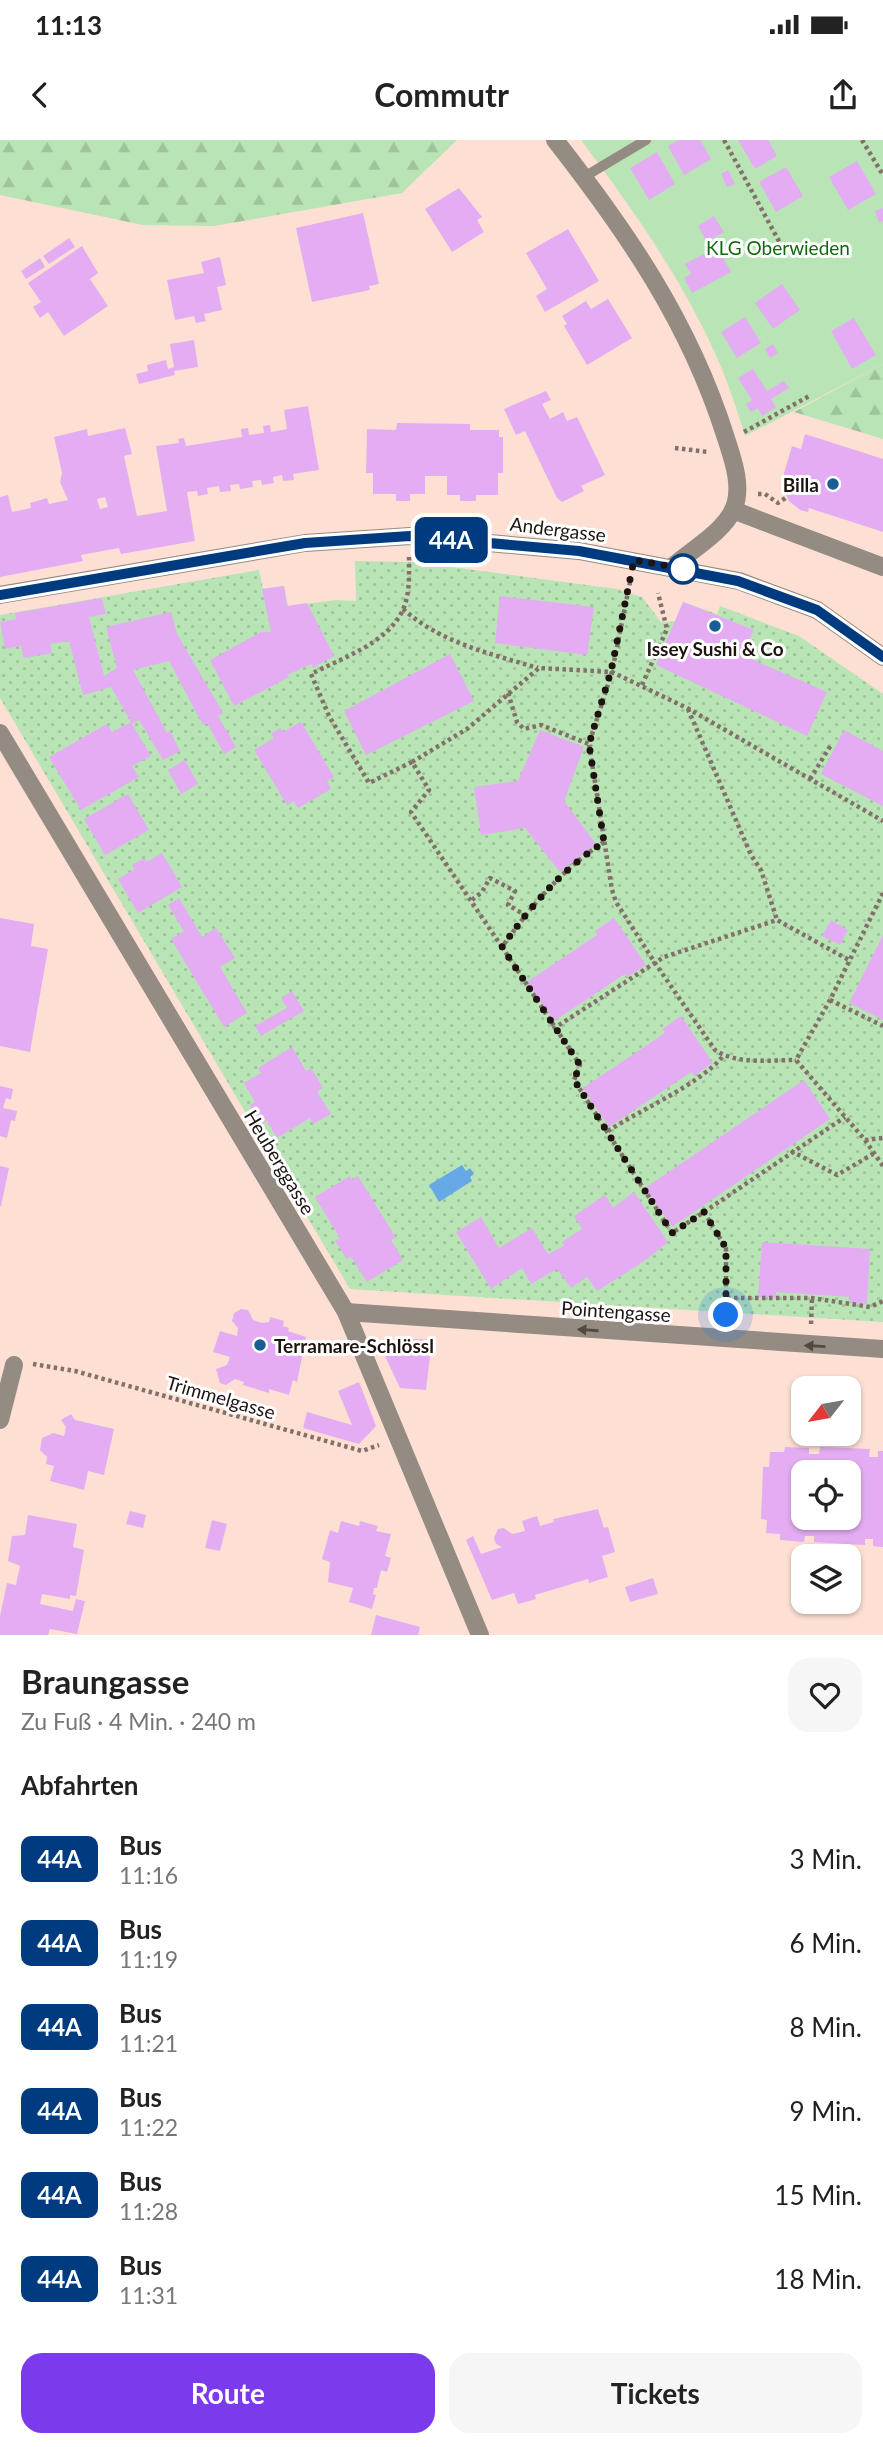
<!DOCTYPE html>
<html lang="de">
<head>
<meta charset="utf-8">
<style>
	body { margin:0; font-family:Lato,sans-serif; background:#f6f6f6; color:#222; height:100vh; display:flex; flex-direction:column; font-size:26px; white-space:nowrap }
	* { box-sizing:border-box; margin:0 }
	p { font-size:23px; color:#767676 }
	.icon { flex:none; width:38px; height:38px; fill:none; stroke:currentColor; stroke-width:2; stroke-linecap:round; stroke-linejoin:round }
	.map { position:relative; height:1495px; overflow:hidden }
	.panel { display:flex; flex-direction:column; background:#fff; flex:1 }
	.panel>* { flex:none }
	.badge { padding:0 14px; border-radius:10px; font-size:24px; line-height:46px }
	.needle { width:46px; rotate:239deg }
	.fabs { position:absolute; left:791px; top:1236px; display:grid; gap:14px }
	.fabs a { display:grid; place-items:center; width:70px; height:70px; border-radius:14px; background:#fff; box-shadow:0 2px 5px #0004; font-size:35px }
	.you { position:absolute; width:35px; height:35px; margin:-18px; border:5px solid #fff; border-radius:50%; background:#1a73e8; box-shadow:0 0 0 10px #1a73e833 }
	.map>.badge { position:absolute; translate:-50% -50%; box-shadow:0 0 0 4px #fff }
	h2 { padding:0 21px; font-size:26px; line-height:63px }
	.round { display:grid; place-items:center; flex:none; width:74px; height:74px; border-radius:21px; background:#f6f6f6 }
	.headline { display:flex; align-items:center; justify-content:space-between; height:119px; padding:0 21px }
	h1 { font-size:33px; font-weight:700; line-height:52px }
	.action { display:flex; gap:14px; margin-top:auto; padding:14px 21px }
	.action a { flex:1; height:80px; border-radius:21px; background:#7c3aed; color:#fff; font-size:28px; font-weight:700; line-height:80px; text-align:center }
	.action a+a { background:#f6f6f6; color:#222 }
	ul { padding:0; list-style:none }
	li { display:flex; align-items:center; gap:21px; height:84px; padding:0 21px }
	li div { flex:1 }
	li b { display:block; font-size:26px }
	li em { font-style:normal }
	li .badge { min-width:77px; font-weight:700; text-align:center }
	.status { display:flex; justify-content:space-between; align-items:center; height:49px; padding:0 35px; background:#fff; direction:ltr }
	.status svg { height:19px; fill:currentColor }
	header { display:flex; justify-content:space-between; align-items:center; height:91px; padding:0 21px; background:#fff; font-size:32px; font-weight:700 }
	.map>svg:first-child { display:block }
</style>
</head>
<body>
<div class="status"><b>11:13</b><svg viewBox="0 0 49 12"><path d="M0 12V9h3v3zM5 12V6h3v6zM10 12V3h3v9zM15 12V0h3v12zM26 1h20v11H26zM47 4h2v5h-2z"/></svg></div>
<header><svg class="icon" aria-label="back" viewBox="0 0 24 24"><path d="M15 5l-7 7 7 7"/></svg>Commutr<svg class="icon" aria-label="share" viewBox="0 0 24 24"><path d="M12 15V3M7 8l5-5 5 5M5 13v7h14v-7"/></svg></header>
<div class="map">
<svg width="883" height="1495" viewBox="0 0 883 1495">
	<defs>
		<pattern id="grass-dots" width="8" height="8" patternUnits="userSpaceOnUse" patternTransform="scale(1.75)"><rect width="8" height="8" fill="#b9e4b6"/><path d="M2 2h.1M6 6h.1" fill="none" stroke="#9fc39b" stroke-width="1.8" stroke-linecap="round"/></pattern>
		<pattern id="forest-firs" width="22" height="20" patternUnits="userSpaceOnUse" patternTransform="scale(1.75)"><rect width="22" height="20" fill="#b9e4b6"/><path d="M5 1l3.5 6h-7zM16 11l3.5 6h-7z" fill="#9fc39b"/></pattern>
	</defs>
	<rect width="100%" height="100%" fill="#fde0d3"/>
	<!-- grass -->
	<path fill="url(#grass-dots)" d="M355,421L414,422L617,449L642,457L661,482L676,481L683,462L717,474L720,466L799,496L883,554V1182L350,1149L0,558V475L259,430L263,449L284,446L288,466L336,460L356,461Z"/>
	<!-- forest -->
	<g fill="url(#forest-firs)">
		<path d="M0,0H457L402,53L214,86L143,85L0,55Z"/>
		<path d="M883,224V299L794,272Z"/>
	</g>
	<!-- garden -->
	<path fill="#b9e4b6" d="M581,0H883V224L745,296C738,274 731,251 722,229C687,146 635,72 581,0Z"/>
	<!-- water -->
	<path fill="#67a9e6" d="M462,1025L466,1031L470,1028L474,1034L470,1037L472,1041L439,1062L429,1045Z"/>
	<!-- building -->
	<g fill="#e4adf3" fill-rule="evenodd">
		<path d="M679,0H700L711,19L684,35L668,6Z"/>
		<path d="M738,0H768L777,16L755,29Z"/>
		<path d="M657,12L675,44L649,60L630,28Z"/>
		<path d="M857,21L876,54L848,70L829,37Z"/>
		<path d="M786,27L803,56L776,72L759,42Z"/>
		<path d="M728,30L735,44L727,47L721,34Z"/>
		<path d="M459,48L482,77L477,80L484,92L452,112L425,69Z"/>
		<path d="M883,68V81L879,83L875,71Z"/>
		<path d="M363,73L379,144L369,146L370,150L312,162L296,88Z"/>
		<path d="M714,76L724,92L707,102L698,86Z"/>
		<path d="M568,89L599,141L545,172L536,156L547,149L526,113Z"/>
		<path d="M69,98L75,107L49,124L43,116Z"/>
		<path d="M82,106L98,133L90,139L108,166L64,196L48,172L40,178L33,167L41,162L28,143Z"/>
		<path d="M717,107L731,132L692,153L684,138L691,134L685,124Z"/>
		<path d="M220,117L226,145L217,147L222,170L204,174L206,181L196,183L194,176L175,180L167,140L204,133L201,122Z"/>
		<path d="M40,118L45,127L26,139L21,131Z"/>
		<path d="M782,144L800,170L773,189L755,163Z"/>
		<path d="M608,159L632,198L587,225L564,186L567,184L562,176L586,161L591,169Z"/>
		<path d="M745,177L761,203L737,218L721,192Z"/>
		<path d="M854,178L876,215L852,229L831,191Z"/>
		<path d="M194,200L198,227L174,231L175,235L139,244L136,234L148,231L147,225L166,220L168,229L174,227L170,204Z"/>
		<path d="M773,204L778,213L770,218L765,209Z"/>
		<path d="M753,229L767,251L784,241L789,248L771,259L776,267L762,276L758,268L751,272L746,264L752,260L738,238Z"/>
		<path d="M546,251L551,260L542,264L550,279L563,272L567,281L577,277L605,335L581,346L584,351L562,362L557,358L525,291L516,295L504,269Z"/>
		<path d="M308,266L319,330L293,334L294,340L283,341L282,335L273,337L274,343L262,345L261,340L252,341L253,347L240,349L239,344L230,345L231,351L220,352L219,346L207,348L208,354L198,356L197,351L187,352L195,401L121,414L119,408L81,415L83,421L0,437V357L8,355L12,372L31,368L30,363L47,358L49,364L68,360L60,342L62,333L54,297L87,289L88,296L125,288L132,314L124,316L137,376L167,371L156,306L179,303L178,299L184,298L186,306L242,297L241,289L248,288L249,295L264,293L263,286L270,285L271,292L287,289L284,270ZM105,357L108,367L100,369L97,359Z"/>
		<path d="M397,283L470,284V290H499V297H503V333H498V355H476V361H460V355H447V336H425V354H410V361H396V354H373V333H366L367,289L396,290Z"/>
		<path d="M805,294L883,319V392L809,368L808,372L800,370L789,361L783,348L784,333L792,306L801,309Z"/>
		<path d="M284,446L287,466L307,463L334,516L313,528L311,524L287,535L289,537L234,566L210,520L261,492H271L262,449Z"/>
		<path d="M500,456L594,467L587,515L495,503Z"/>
		<path d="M102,458L106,474L89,477L104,536L117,528L106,487L171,472L177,494L223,573L218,576L236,607L224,614L207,583L203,585L169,521L133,530L167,593L170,591L180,611L163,620L139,580L132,584L151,616L132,626L139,637L81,670L49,617L107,584L112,592L131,582L111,547L83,555L69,501L50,504L52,513L24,518L21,506L5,509L0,482L16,479L15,473Z"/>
		<path d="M683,462L754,490L742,515L827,552L807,596L656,525Z"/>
		<path d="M450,514L474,561L366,615L344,571Z"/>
		<path d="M301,582L334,637L327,641L331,649L298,668L294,661L287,665L254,610L274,598L271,594L280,588L283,592Z"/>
		<path d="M540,590L584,607L564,661L596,704L560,732L525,688L481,695L474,647L518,641Z"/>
		<path d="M844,590L883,611V666L821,634Z"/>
		<path d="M185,620L198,644L181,654L168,630Z"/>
		<path d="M128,654L149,690L105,715L84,679Z"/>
		<path d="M162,713L182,747L138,773L118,739L135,729L132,725L145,718L147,722Z"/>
		<path d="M179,758L202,797L216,788L235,818L220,827L247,873L224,887L171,799L184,791L168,765Z"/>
		<path d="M0,778L34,784L31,806L48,809L30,912L0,906Z"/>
		<path d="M614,778L646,825L627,837L625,834L554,881L527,842L597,795L595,791Z"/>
		<path d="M831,780L848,790L840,805L822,796Z"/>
		<path d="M883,795V880L849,863Z"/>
		<path d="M292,851L304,871L261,896L255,886L287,868L281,858Z"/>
		<path d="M681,876L713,923L694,936L691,932L609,987L583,948L665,893L662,889Z"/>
		<path d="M292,907L306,931L311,928L323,948L317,952L331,974L313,984L310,978L277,998L267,981L261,984L250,965L255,962L244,943L261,933L258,928Z"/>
		<path d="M804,940L830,979L672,1087L645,1048Z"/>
		<path d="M0,946L13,949L11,960L6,958L3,968L17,971L15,981L11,980L7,998L0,996Z"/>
		<path d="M0,1026L9,1028L1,1066H0Z"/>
		<path d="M350,1036L352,1040L358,1036L396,1098L391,1100L403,1120L367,1142L351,1117L347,1119L335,1101L340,1098L315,1057Z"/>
		<path d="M634,1052L668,1102L646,1120L597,1151L587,1137L571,1148L557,1129L531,1144L522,1128L491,1149L456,1092L481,1077L499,1108L532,1088L548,1114L564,1106L562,1102L582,1089L574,1076L605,1055L613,1068Z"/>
		<path d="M762,1102L870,1109L867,1164L850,1163V1157L776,1152V1158L758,1157Z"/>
		<path d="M241,1169L248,1170L253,1180L262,1183L269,1182L270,1177L284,1181L283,1186L289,1188L288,1191L306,1197L297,1242L293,1240L289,1255L269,1249V1253L243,1245L244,1242L235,1239L226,1245L220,1243L216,1229L227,1225L230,1217L213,1212L220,1191L237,1196L238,1188L232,1181L234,1173Z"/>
		<path d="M396,1198L432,1200L426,1250L400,1248L384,1214Z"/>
		<path d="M359,1242L376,1286L359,1304L303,1288L307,1272L352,1285L338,1251Z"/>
		<path d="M71,1274L75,1280L114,1289L104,1335L88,1331L84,1350L50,1341L54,1326L46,1324L47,1317L40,1310L42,1298L53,1293L64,1296L66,1287L61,1280Z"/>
		<path d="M785,1307L809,1308V1314H819L820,1307L870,1309L869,1317H878V1311H883V1407L873,1406V1399H865V1405L814,1402V1396H805L804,1402L780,1400V1394L766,1393L767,1380L761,1379L763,1327H769L770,1312H784ZM803,1332H849V1377H803Z"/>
		<path d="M598,1369L604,1388L608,1387L615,1412L602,1416L608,1437L589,1443L588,1439L535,1455L536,1459L518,1464L514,1453L492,1460L466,1400L473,1396L481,1414L502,1407L496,1404L494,1398L498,1389L504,1388L512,1394L525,1391L522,1381L537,1376L540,1386L554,1382L553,1379Z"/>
		<path d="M130,1371L146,1375L143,1388L126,1384Z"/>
		<path d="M28,1375L77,1384L73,1407L84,1410L76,1456L70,1455V1459L42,1454L40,1464L73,1471L76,1459L85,1461L77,1494L50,1489L48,1495H0V1476L7,1443L16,1445L20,1426L8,1421L12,1396L25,1395Z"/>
		<path d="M212,1380L227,1384L220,1411L205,1408Z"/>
		<path d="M341,1381L359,1386L360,1381L378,1386L376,1391L391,1394L385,1416L391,1418L387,1432L381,1430L377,1448H374L373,1454L376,1455L372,1469L349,1462L353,1448L328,1442L330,1422L322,1419L330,1390L338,1393Z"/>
		<path d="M653,1438L658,1454L630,1462L625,1447Z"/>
		<path d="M376,1475L420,1487L418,1495H371Z"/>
	</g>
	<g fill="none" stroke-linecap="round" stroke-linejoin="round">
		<!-- path -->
		<g stroke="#837169" stroke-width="4.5" stroke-dasharray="3.5 3.5" stroke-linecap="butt">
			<path d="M724,0L787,116"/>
			<path d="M862,0L883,35"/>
			<path d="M744,292L811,255"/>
			<path d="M675,308L708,312"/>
			<path d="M758,354H765L778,363L787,357"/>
			<path d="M409,417C409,434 410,452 404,467C391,502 342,518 311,534L329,576L369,643L412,622"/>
			<path d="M630,442L612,532L687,568L883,681"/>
			<path d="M403,469C441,503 491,514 538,528"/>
			<path d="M642,545L667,489L658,453"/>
			<path d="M508,553L517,582L524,589L541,585L589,604"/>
			<path d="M688,569L751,715L761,730L777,780"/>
			<path d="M810,639L831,605"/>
			<path d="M604,702C561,730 531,766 502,807L580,925L574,940L672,1093L704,1072L726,1108V1158"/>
			<path d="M883,753L830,860L796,920L865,1000L883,1026"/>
			<path d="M472,760L482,752L490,738L515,751L508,765L525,775"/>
			<path d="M502,807L411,672L429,650L412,622L467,589L539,528L612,532L589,604L612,750L616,762L655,823L715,910C737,925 771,920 796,920"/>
			<path d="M830,860L883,886"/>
			<path d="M553,889L664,817L777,780L849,820"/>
			<path d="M608,991C640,970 702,943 723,916"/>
			<path d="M865,1000L883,998"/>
			<path d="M791,1011L837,1035L873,1014"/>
			<path d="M704,1072L845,977"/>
			<path d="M726,1178V1158H812L870,1167L883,1161"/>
			<path d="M811,1184L812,1158"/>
			<path d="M33,1224L75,1231L362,1311L379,1305"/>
		</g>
		<!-- lane -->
		<path stroke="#948b83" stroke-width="10" d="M584,37L646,0"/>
		<!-- street -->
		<g stroke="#948b83" stroke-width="18">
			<path d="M555,0C627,92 689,182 725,295C732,317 743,345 734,368C724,392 691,410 672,427"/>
			<path d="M733,370L883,427"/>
			<path d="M0,455L305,403L410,396L579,411L739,441L817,470L883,517"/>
			<path d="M0,593L346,1172L480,1495"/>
			<path d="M346,1172L883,1209"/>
			<path d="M0,1280L14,1225"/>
		</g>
	</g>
	<!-- one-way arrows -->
	<defs><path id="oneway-solid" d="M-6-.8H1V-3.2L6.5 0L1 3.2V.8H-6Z" transform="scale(1.75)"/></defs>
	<g fill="#534943">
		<use href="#oneway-solid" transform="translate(588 1190) rotate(-176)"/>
		<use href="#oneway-solid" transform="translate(815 1206) rotate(-177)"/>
	</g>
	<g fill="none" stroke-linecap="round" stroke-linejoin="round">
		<!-- line casing -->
		<g stroke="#fff" stroke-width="16">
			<path id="line" d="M0,455L305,403L410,396L579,411L738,441L817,470L883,517"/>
		</g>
		<!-- line -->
		<use href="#line" stroke="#003b80" stroke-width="10"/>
		<!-- walk -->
		<path stroke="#1d130f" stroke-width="7" stroke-dasharray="0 12.6" d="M683,429H686L634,420L611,531L589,604L604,702C561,730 531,766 502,807L580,925L574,940L672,1093L704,1072L726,1108V1175"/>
	</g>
	<!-- markers -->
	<g fill="#195d92" stroke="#fff" stroke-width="2.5">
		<circle cx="833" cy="344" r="7"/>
		<circle cx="715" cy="486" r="7"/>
		<circle cx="260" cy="1205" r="7"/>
	</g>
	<circle fill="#fff" stroke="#003b80" stroke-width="3.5" cx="683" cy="429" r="14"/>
	<g text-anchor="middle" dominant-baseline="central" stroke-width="6" stroke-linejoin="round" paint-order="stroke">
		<!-- park labels -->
		<g font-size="19" fill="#136913" stroke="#fff">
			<text x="778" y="107">KLG Oberwieden</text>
		</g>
		<!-- poi labels -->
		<g font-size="19" font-weight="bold" fill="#1d130f" stroke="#fff" text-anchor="end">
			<text x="819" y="344">Billa</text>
			<text x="715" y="508" text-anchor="middle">Issey Sushi &amp; Co</text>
			<text x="274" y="1205" text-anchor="start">Terramare-Schlössl</text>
		</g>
		<!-- street labels -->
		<g font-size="19" fill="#1d130f" stroke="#fff">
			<text transform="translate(558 389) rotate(7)">Andergasse</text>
			<text transform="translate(280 1022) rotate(59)">Heuberggasse</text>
			<text transform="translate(616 1171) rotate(4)">Pointengasse</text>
			<text transform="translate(221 1257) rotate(16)">Trimmelgasse</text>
		</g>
	</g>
</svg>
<div class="fabs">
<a><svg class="needle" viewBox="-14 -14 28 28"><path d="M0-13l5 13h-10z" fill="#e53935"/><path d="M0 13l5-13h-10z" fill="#767676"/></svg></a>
<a><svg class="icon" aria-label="locate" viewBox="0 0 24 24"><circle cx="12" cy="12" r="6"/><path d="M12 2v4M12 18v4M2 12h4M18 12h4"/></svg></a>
<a><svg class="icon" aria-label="layers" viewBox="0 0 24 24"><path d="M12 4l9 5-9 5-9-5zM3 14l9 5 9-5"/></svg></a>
</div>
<div class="you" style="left:726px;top:1175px"></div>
<b class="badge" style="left:451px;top:400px;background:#003b80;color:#fff">44A</b>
</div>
<section class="panel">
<div class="headline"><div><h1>Braungasse</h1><p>Zu Fuß · 4 Min. · 240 m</p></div><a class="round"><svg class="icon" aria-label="heart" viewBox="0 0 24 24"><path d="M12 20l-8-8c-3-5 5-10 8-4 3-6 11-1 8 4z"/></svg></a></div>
<h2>Abfahrten</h2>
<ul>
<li><span class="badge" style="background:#003b80;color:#fff">44A</span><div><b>Bus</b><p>11:16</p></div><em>3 Min.</em></li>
<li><span class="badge" style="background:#003b80;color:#fff">44A</span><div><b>Bus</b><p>11:19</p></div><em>6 Min.</em></li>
<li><span class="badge" style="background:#003b80;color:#fff">44A</span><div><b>Bus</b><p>11:21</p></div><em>8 Min.</em></li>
<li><span class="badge" style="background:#003b80;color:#fff">44A</span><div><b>Bus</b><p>11:22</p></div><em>9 Min.</em></li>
<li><span class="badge" style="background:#003b80;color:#fff">44A</span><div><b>Bus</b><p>11:28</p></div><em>15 Min.</em></li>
<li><span class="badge" style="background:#003b80;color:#fff">44A</span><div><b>Bus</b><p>11:31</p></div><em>18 Min.</em></li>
</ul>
<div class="action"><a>Route</a><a>Tickets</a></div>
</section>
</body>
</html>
